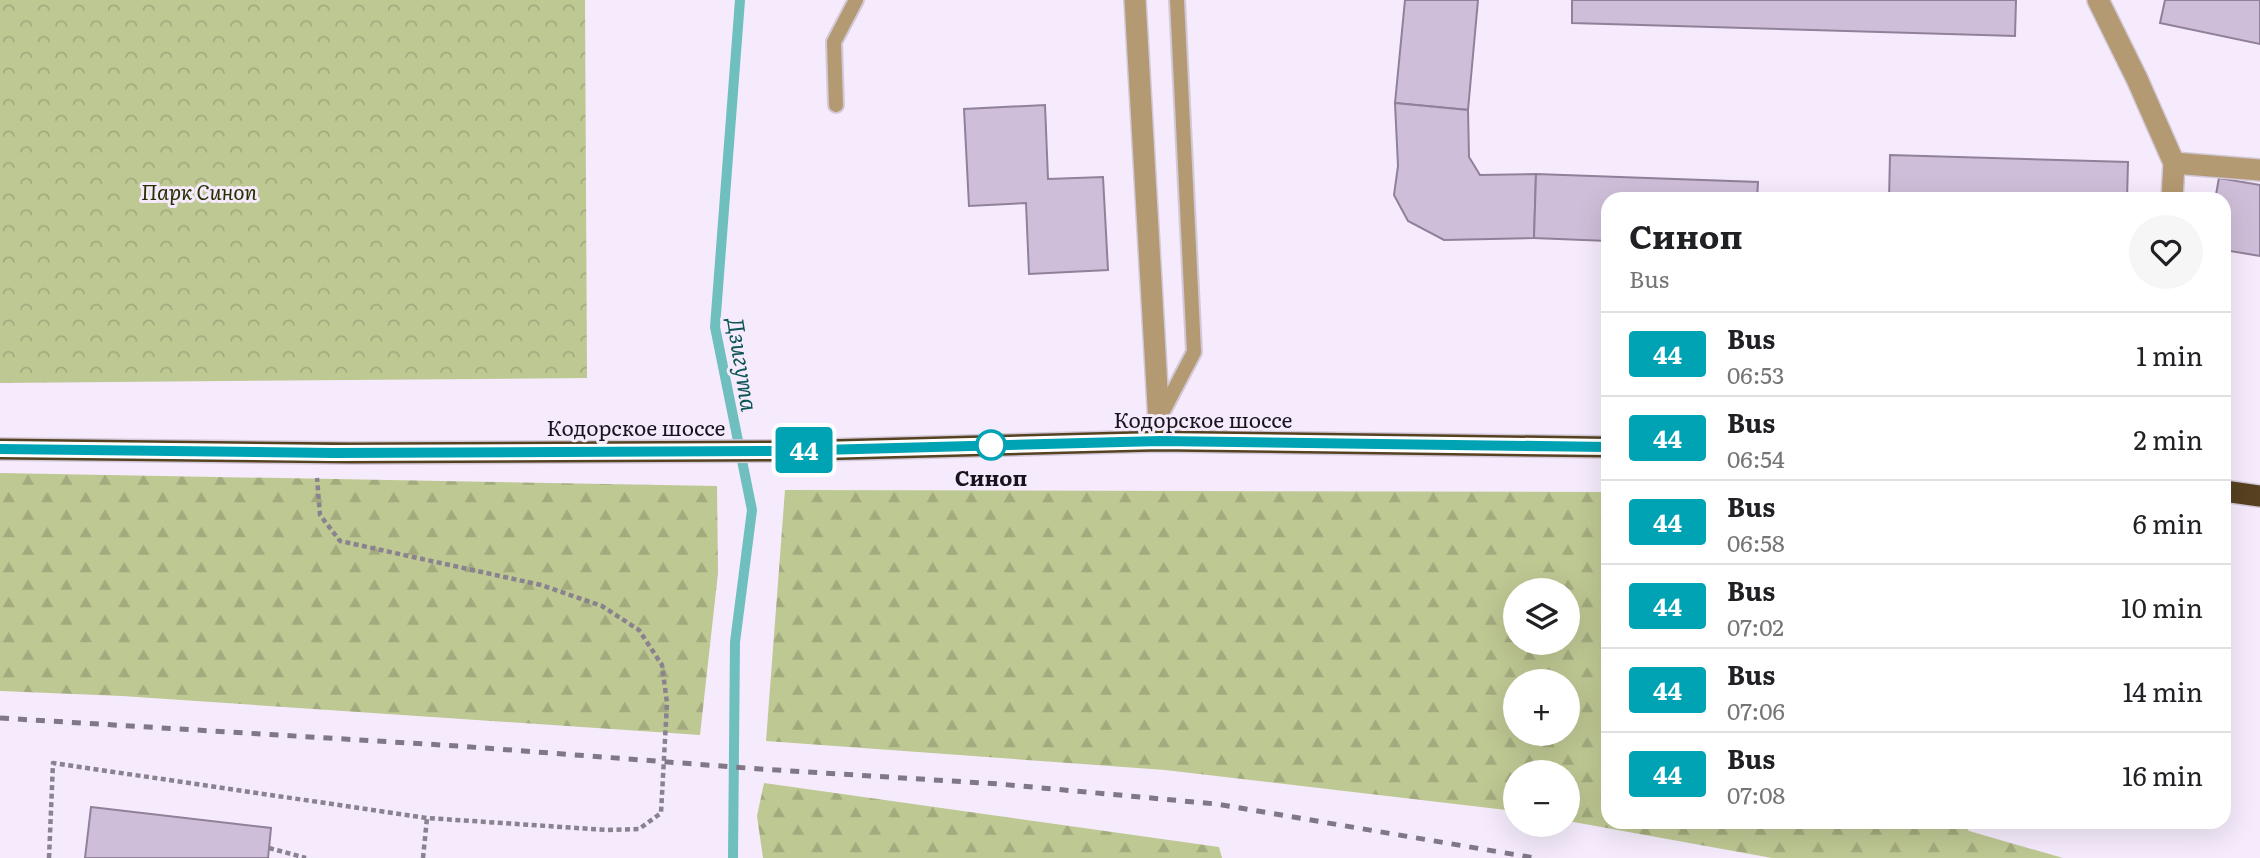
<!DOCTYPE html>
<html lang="en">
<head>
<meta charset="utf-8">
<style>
	body { margin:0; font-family:Literata,serif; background:#f6f6f6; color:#202124; height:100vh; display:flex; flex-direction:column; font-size:26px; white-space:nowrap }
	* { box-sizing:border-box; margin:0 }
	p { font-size:23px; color:#757577 }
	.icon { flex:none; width:38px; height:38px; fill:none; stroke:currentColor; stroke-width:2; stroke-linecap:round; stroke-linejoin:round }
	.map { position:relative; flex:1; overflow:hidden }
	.details { position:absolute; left:1601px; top:192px; width:630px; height:637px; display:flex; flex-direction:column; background:#fff; border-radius:21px; box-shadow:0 7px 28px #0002 }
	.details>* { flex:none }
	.badge { padding:0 14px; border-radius:5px; font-size:24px; line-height:46px }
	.fabs { position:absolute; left:1503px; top:578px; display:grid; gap:14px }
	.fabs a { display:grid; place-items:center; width:77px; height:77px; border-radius:50%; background:#fff; box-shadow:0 7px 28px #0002; font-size:35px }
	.map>.badge { position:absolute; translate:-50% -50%; box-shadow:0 0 0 4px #fff }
	.round { display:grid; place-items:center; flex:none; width:74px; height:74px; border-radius:37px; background:#f6f6f6 }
	.overview { display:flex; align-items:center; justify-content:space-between; height:119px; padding:0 28px }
	h1 { font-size:33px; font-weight:700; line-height:52px }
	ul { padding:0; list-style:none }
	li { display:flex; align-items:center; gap:21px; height:84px; padding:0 28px; border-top:2px solid #e0e0e0 }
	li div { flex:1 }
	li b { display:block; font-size:26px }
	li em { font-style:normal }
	li .badge { min-width:77px; font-weight:700; text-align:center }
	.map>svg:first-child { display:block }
</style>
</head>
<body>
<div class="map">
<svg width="2260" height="858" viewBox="0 0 2260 858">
	<defs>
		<pattern id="forest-firs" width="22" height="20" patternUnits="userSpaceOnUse" patternTransform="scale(1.75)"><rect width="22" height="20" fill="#bec893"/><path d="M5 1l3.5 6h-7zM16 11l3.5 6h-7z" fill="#a3ab7e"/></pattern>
		<pattern id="park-crowns" width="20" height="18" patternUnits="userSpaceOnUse" patternTransform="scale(1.75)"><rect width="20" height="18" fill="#bec893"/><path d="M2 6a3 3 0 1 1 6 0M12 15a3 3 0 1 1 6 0" fill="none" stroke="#a3ab7e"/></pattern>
	</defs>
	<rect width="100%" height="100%" fill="#f5ebfc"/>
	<!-- forest -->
	<g fill="url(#forest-firs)" fill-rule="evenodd">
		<path d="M0,473L717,486L718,573L700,735L122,696L0,691Z"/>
		<path d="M785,490L1608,492V822L1962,823L1969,831L2063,858H1772L1568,821V772H1516L1515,811L1165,770L766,741ZM1516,590H1568V642H1516ZM1516,681H1568V733H1516Z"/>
		<path d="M764,783L1219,847L1222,858H763L757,816Z"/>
	</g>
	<!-- park -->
	<path fill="url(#park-crowns)" d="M0,0H585L587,378L0,383Z"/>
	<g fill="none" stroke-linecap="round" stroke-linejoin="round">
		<!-- stream -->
		<path stroke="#6fbfbf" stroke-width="10" d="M733,858L735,642L752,510L715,327L740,0"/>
	</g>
	<!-- building -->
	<g fill="#cfbed9" stroke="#908099" stroke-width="2">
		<path d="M1405,0H1478L1468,110L1395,103Z"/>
		<path d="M1572,0H2016L2015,36L1572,23Z"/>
		<path d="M2165,0H2260V44L2160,23Z"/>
		<path d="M1395,103L1468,110L1469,157L1480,175L1536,174L1534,238L1444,240L1408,221L1394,195L1398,166Z"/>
		<path d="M1045,105L1048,179L1103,177L1108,270L1029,274L1026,203L969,206L964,109Z"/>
		<path d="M1890,155L2128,162L2127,200H1889Z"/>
		<path d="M1536,174L1758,182L1757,200H1608V241L1534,238Z"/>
		<path d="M2219,178L2260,185V256L2224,250V200H2215Z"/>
		<path d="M91,807L271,828L268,858H85Z"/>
	</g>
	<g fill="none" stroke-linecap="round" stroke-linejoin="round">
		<!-- lane casing -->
		<g stroke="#d2c8d8" stroke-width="18">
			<g id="lane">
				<path d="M836,105L834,42L856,0"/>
				<path d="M1160,417L1194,352L1177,0"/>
			</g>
		</g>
		<!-- street casing -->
		<g stroke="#d2c8d8" stroke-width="24">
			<g id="street">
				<path d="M1135,0L1160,441"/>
				<path d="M2098,0L2137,79L2174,163L2172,200"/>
				<path d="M2174,163L2260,170"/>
			</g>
		</g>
		<!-- highway casing -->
		<g stroke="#d2c8d8" stroke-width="24">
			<g id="highway">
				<path d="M0,449L351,453L784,451L1160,441L1608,447"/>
				<path d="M2224,491L2260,496"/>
			</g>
		</g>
		<!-- path -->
		<g stroke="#8a828f" stroke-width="4.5" stroke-dasharray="5 3.5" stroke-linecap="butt">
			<path d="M269,848L306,858"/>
			<path d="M49,858L53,763L427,818L607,830L639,829L661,813L667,703L662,665L639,630L602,606L541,585L340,541L320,515L317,478"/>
			<path d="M423,858L427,818"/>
		</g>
		<!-- lane -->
		<use href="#lane" stroke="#b49a72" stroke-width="14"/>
		<!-- street -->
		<use href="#street" stroke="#b49a72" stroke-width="21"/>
		<!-- highway -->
		<use href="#highway" stroke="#564120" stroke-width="21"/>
		<!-- rail -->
		<path stroke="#807886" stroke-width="5" stroke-dasharray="9 9" stroke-linecap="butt" d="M0,718L458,746L760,769L999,784L1216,804L1535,858"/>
	</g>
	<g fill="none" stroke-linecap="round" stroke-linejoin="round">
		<!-- line casing -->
		<g stroke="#fff" stroke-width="16">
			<path id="line" d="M0,449L333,453L783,451L1160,441L1608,447"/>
		</g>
		<!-- line -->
		<use href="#line" stroke="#00a3b4" stroke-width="10"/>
	</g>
	<!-- markers -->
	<circle fill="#fff" stroke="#00a3b4" stroke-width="3.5" cx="991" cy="445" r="14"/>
	<g text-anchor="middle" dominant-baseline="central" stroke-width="6" stroke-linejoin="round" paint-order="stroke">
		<!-- park labels -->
		<g font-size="21" font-style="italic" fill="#282e00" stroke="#f5ebfc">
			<text x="199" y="190">Парк Синоп</text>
		</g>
		<!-- street labels -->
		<g font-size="21" fill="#19131d" stroke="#f5ebfc">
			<text x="1203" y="418">Кодорское шоссе</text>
			<text x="636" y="426">Кодорское шоссе</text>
		</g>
		<!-- stop labels -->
		<g font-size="21" font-weight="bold" fill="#19131d" stroke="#f5ebfc">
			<text x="991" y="476">Синоп</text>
		</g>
		<!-- water labels -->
		<g font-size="23" font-style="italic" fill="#0e5556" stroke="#f5ebfc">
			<text transform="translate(744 364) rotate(81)">Дзигута</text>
		</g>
	</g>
</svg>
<div class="fabs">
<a><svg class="icon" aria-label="layers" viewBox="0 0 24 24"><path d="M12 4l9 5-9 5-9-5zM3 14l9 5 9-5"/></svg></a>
<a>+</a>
<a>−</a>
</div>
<b class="badge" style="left:804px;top:450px;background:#00a3b4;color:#fff">44</b>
<section class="details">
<div class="overview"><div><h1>Синоп</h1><p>Bus</p></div><a class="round"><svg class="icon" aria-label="heart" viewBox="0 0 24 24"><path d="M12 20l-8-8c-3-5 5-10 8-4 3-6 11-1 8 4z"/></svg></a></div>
<ul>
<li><span class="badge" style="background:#00a3b4;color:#fff">44</span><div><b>Bus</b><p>06:53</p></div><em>1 min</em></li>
<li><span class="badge" style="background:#00a3b4;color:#fff">44</span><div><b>Bus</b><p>06:54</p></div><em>2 min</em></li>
<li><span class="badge" style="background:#00a3b4;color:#fff">44</span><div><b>Bus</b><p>06:58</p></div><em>6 min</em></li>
<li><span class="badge" style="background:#00a3b4;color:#fff">44</span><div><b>Bus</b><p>07:02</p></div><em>10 min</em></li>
<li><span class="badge" style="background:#00a3b4;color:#fff">44</span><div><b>Bus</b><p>07:06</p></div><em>14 min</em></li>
<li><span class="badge" style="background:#00a3b4;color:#fff">44</span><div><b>Bus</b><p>07:08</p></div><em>16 min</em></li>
</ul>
</section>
</div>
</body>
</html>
